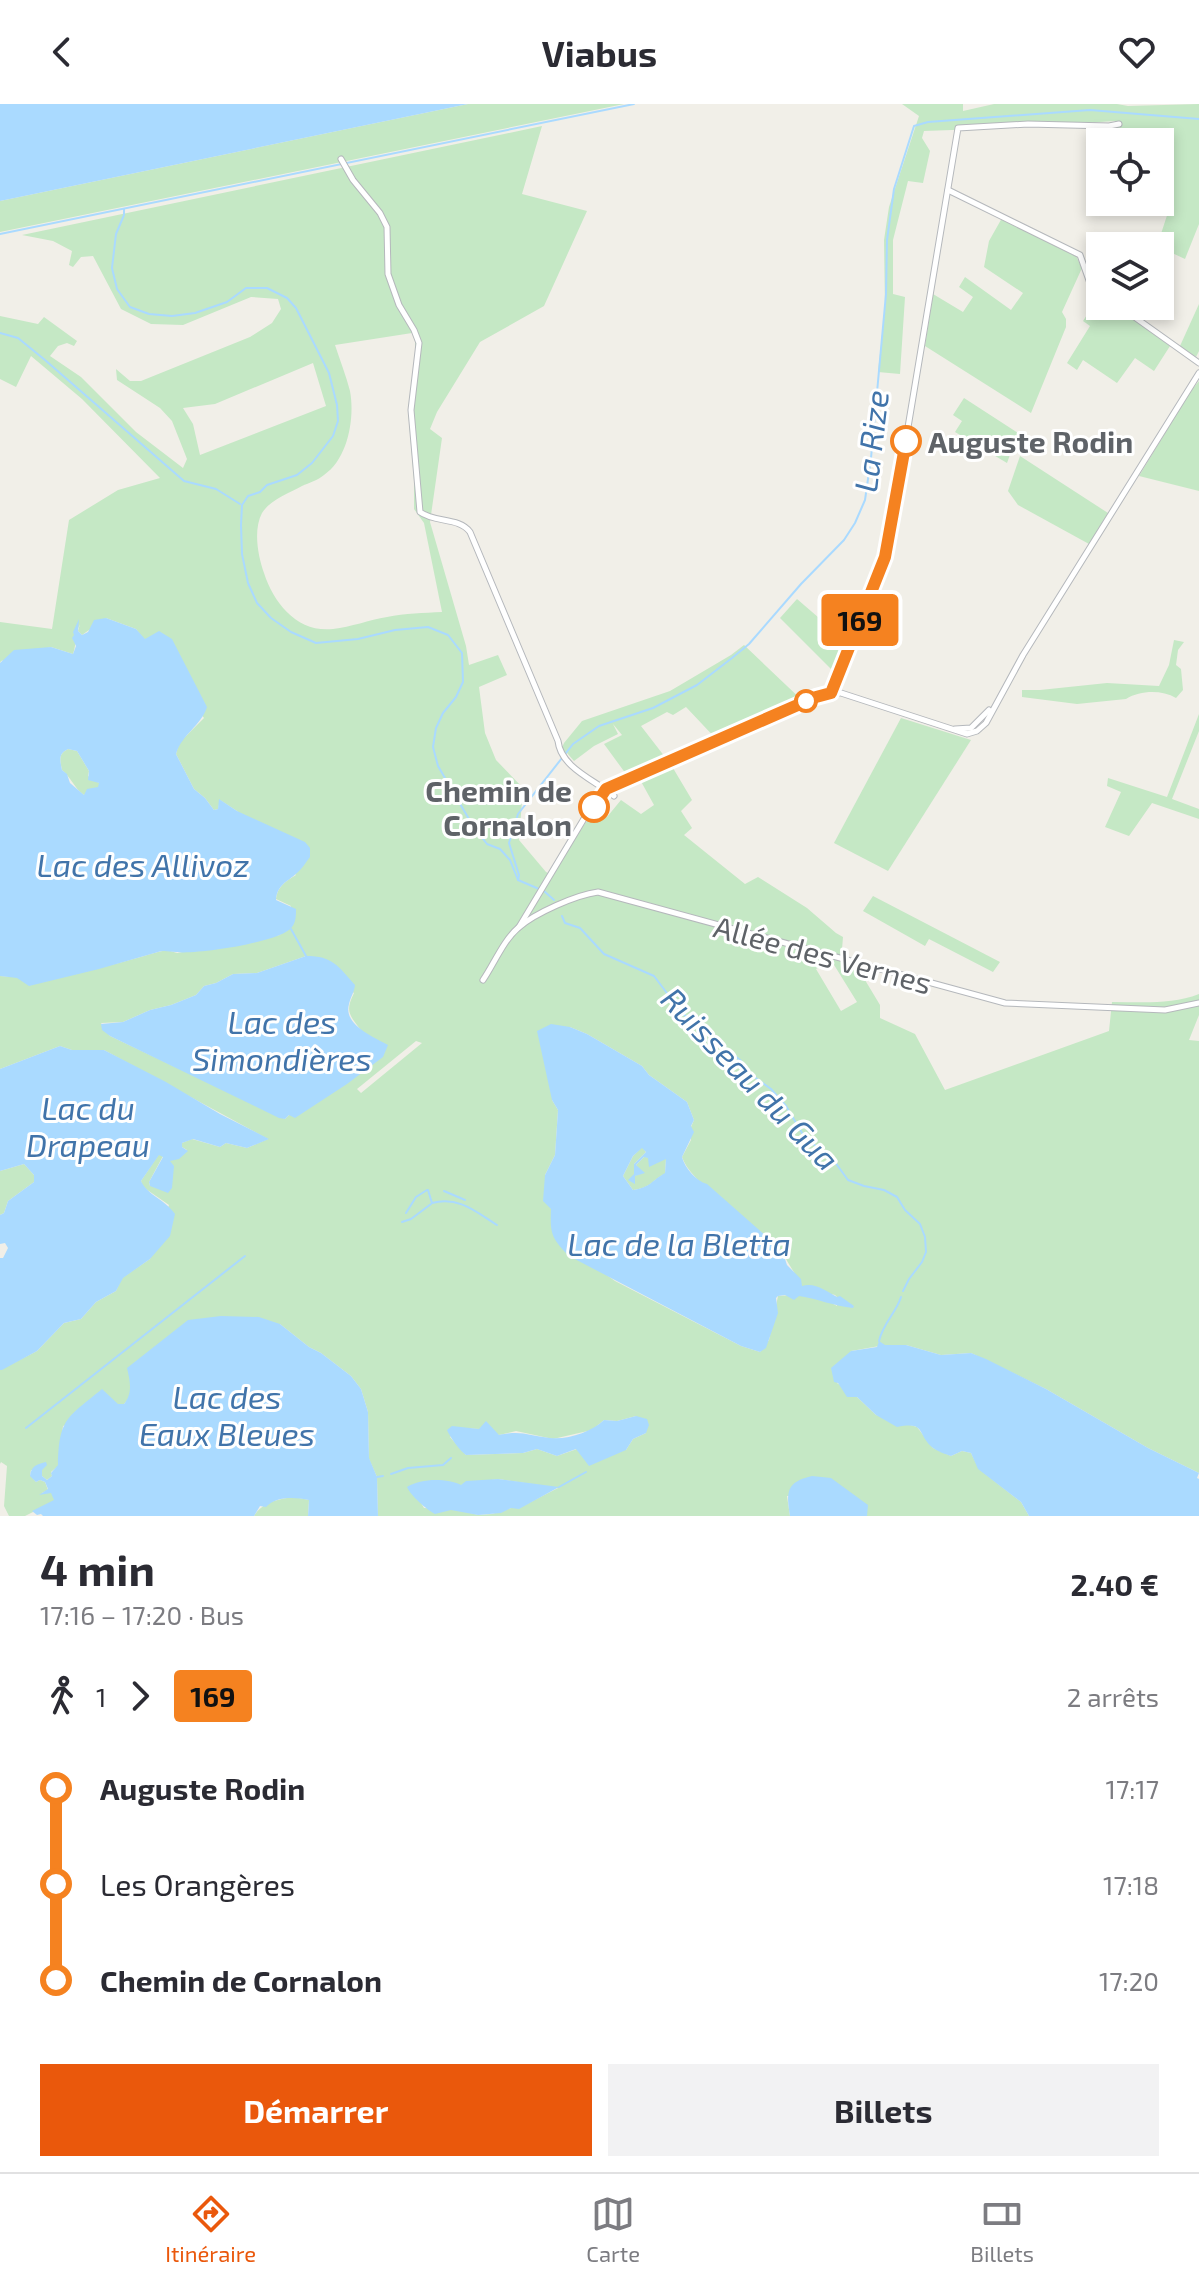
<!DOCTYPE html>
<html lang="fr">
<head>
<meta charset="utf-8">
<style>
	body { margin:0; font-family:"Exo 2",sans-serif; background:#f2f2f3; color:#2b2b33; height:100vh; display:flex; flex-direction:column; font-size:30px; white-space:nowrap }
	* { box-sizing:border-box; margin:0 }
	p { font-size:26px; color:#7c7c81 }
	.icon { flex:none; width:44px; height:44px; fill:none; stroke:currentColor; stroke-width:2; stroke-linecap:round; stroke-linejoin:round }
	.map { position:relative; height:1412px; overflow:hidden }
	.sheet { display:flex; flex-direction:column; background:#fff; flex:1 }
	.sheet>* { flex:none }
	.badge { padding:0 16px; border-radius:6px; font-size:28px; line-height:52px }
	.controls { position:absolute; left:1086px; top:24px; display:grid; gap:16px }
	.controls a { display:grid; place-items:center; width:88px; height:88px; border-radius:0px; background:#fff; box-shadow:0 4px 12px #0003; font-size:40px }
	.map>.badge { position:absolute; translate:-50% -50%; box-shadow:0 0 0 4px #fff }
	.legs { display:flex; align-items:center; gap:12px; height:88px; padding:0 40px; font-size:26px }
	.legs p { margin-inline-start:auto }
	.headline { display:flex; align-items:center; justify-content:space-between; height:136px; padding:0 40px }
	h1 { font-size:44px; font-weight:700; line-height:60px }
	.cta { display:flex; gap:16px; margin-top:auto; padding:16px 40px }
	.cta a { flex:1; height:92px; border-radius:0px; background:#ea580c; color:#fff; font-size:32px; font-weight:700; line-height:92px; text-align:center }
	.cta a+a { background:#f2f2f3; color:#2b2b33 }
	ul { padding:0 40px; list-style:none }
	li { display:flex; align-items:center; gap:28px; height:96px; font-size:30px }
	li i { display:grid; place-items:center; width:12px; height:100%; margin:0 10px; background:currentColor }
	li i::after { content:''; width:20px; height:20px; margin:-10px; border:6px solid; border-radius:50%; background:#fff }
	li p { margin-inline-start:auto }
	li:first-child i { background:linear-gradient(#0000 50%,currentColor 0) }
	li:last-child i { background:linear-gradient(currentColor 50%,#0000 0) }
	header { display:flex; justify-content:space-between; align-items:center; height:104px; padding:0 40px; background:#fff; font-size:36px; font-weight:700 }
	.menu { display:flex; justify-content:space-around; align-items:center; height:112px; border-top:2px solid #e1e1e2; background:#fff; font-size:22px; color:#7c7c81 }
	.menu a { display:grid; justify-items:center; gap:4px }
	.menu .active { color:#ea580c }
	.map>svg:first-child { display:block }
</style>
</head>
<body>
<header><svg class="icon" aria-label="back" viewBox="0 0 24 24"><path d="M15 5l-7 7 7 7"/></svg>Viabus<svg class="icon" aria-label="heart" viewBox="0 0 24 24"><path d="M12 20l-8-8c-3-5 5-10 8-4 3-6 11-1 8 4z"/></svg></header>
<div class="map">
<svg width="1199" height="1412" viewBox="0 0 1199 1412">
	<rect width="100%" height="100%" fill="#f1efe8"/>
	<!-- green -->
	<g fill="#c5e8c5" fill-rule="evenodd">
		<path d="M468,0H624L0,128V97Z"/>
		<path d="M902,0H963V7L994,0H1117L1128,2L1199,0V120L1185,155L1157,142L1174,90L1160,87V38H1115V17L1009,24L924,27L922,34L930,47L923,79L908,77L893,136V190L905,193L900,270L878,268L885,203L884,136L889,103L919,12Z"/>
		<path d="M542,22L522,90L587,107L544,202L480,238L437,308L430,325L442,334L430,418L466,542L469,561L498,551L507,571L479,583L485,629L496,656L523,684L519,736L546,768L552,771L584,721L595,706L607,713L621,696L641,710L654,701L638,672L670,659L692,696L681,707L692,724L684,731L745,780L758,773L807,804L836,829L843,833L841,857L856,861L880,901V914L915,930L945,986L1109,927L1112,898C1141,898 1171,901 1199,890V911L1189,936L1199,937V1369L1148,1344L1046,1285L971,1249L941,1251L906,1241H885L851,1247L837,1279L857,1293L876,1311L917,1323L933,1344L951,1352L962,1347L971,1349L979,1365L1021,1398L1029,1412H867V1401L853,1393L787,1392L790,1412H378L377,1373L369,1355L368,1308L361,1285L351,1272L321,1249L309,1243L280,1220L130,1279V1293L124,1300H118L63,1322L58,1362L51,1368L52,1372L47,1376L42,1372V1366H31L30,1371L36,1378L40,1376L45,1378L48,1386L42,1389H52L55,1397L25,1412H9L4,1402L7,1362L1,1358L0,1360V1266L37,1247L64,1219L81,1215L96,1198L116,1187L122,1174L150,1155L169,1101L143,1083L141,1077L159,1050L163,1052L149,1078L150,1082L169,1057L187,1046L182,1043V1039L192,1035L220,1043L226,1039L247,1044L268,1035L104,946H72L60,942L0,965V872C55,878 106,863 158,848L167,846L177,849L280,831L291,802L276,795C277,783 286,777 296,771L237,707L220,696L218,705L214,706L205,694L194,685L176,650L179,639L204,614L136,525L106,514L82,531L78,527L80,520C74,532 77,538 73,550L51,543L1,557L0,559V518L52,525L69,416L118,386L160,374L82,295L31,252L16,283L0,275V212L38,220L44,213L77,237L74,242L67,239L58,242L50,252L81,273L136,328L183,364L187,355L172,317L160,304L117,276L116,265L130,277H141L250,233L272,219L281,205L278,195L251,193L183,221L151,220L121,205L93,152L81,153L73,163L69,161L72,147L53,137L22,131ZM412,229L415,237V251L408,306L414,376V405L424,419L442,508C424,509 405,509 387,513C369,516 351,523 333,525C298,529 274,500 264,469C258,452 253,426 262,409C270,396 289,389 302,382C309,379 318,376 324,371C348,355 355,314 350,287C346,272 340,256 335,241ZM313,259L326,302L200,351L193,320L183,304L215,300ZM306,852L354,889C345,907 349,911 361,926L293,1011H289L285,1015L110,932L101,919L123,918L150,906L171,901L196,891L204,882L216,879L233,870L257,869ZM831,856L857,898L841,907L816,865ZM570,923L587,930L642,962L649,971L687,998L694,1016L691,1023V1036L682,1053C690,1078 745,1115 767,1133L774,1142L782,1146C787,1160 796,1169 802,1183L835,1191L837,1193V1202C821,1191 796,1190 778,1192L769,1236L760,1248L741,1242L615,1177L604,1169L551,1105L545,1071L555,1051L558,1006L552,996ZM416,937L422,939L361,989L357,985ZM636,1312L646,1329L633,1335L626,1346L577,1345L557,1352L537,1345L523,1349L466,1351L450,1333L461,1324L480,1325L499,1331L516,1327L553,1335L592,1326L604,1316L617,1317ZM498,1375L558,1384L519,1404H511L492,1410L478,1411L460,1406L424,1404L418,1394L461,1381Z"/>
		<path d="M1002,114L1075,150L1082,164L1062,208L1066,215V223L1031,309L925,242L933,190L963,208L973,193L959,183L965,173L1011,206L1023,189L984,163L989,137Z"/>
		<path d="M1100,191V202H1115L1170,242L1154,267L1135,254L1117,279L1083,256L1077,266L1067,259L1090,222L1083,217Z"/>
		<path d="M1199,200V247L1196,253L1180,242Z"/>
		<path d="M1199,277V387L1139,372L1190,288Z"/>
		<path d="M964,294L1018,329L1007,359L955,328L962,317L953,311Z"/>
		<path d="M1020,352L1108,409L1089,440L1018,401L1008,387Z"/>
		<path d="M797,495L848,539L836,570L780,514Z"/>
		<path d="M1174,536L1184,538L1178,546L1176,561L1181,565L1183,586L1176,594C1162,586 1141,586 1126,595L1077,600L1022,593V586H1040L1107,579L1159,582L1169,561Z"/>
		<path d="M744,541L806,600L719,638L686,603L673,611L667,608L641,622L665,653L626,670L604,640L622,631L613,620L618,630L594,642L574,657L567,649L565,650L561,646L564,639L582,617L670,587L731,551Z"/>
		<path d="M1199,610V627L1172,695L1199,705V715L1152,699L1129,732L1105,723L1121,688L1107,682L1108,674L1167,693Z"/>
		<path d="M901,614L971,636L888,767L834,739Z"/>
		<path d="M68,645L77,647L89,667L88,672L99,679V683L84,691C74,684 71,673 62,666C60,656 58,650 68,645Z"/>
		<path d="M873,792L1000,858L993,868L929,835L925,842L863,807Z"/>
		<path d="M642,1043L646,1048L634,1060L635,1079V1072L640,1069L636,1061L644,1053L666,1054L665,1070C650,1077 653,1083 633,1086L623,1072L633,1052Z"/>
		<path d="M24,1060L34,1071V1078L8,1097L4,1109L0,1111V1067Z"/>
		<path d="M294,1393L309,1396L308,1412H254C262,1398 279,1395 294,1393Z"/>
	</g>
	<!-- water -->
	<g fill="#aadaff" fill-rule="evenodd">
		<path d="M0,0H468L0,97Z"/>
		<path d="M106,514L136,525L145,535L159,527L172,535L207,603C201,622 182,630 176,650L194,685L205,694L214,706L218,705L219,695L237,707L305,738L310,744V753C306,758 302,765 297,769C287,778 277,781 276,796L296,805C296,811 296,818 292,823C282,838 196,851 176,848C169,848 165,846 158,848L99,865L29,882L17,874L0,872V559L14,546L51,543L73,550L76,542L72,534L74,531L73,528L79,515L78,527L82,531L88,528L94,516ZM68,645L77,647L89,667L88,676L99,679L98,683L87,685L84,691L70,679L67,670L62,666C60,656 58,650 68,645Z"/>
		<path d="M306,852C333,852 338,862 355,881C354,889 351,892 349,900C343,921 374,933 388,941L383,953L347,980L295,1014L289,1011L285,1015L279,1014L110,932L102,926L101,920L123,918L150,906L171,901L196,891L204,882L216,879L233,870L257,869Z"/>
		<path d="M551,920L570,923L587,930L642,962L649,971L687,998L694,1016L691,1022L694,1028L682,1053C685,1064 696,1077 707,1080L767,1133L774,1142L782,1146L787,1161L801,1175L802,1182C815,1178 826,1187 837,1193L840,1192L854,1202L853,1204C834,1202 818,1195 799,1192L794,1196L785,1191L778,1192L776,1194L778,1209L766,1244L760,1248L741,1242L569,1152C551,1134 550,1129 551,1105L543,1097L545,1071L555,1051L558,1006L552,996L537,927ZM642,1044L646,1048L634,1060V1070L628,1076L635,1080V1072L645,1069L636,1061L644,1053L648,1054L649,1063L666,1055L665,1069C651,1077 651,1083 633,1086L623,1072L633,1052Z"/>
		<path d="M60,942L72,946H104L166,978L220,1010L269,1035L247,1044L226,1039L220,1043L193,1035L182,1039V1043L188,1047L179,1055L170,1057L174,1062L172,1084L168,1089L150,1082L149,1078L163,1053L159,1051L141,1077C147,1091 166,1096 175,1110L170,1132L150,1155L123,1174L116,1187L96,1198L81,1215L64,1219L37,1247L2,1266H0V1154H3L8,1144L5,1139L0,1140V1111L4,1109L8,1097L34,1078V1071L24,1060L0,1067V965Z"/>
		<path d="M221,1212L259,1213L280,1220L309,1243L321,1249L351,1272L361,1285L368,1308L369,1354L377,1373L378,1412H308L309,1396C294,1393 276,1392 266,1403L260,1402L254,1412H43L41,1410L37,1411L32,1407L54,1396L51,1389L39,1391L48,1385L45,1378L40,1376L36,1378L30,1372C31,1362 37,1360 46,1358L47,1361L42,1366V1372L47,1376L52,1372L51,1369L58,1361C59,1314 67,1314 102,1285L118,1300H124C133,1289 130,1277 127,1264L188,1216Z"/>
		<path d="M879,1237L885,1241H906L941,1251L971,1249L986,1255L1046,1285L1148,1344L1199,1369L1197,1374L1199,1375V1412H1029L1021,1398L978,1365L971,1349L962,1347L951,1352C945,1350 937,1347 933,1344C916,1330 927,1317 897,1323L876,1311L857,1293H847L838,1279L834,1278L831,1264L851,1247L877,1243Z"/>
		<path d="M636,1312L647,1315L649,1321L646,1329L633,1335L626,1346L589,1362L576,1345L557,1352L537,1345L523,1349L466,1351C460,1347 450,1333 447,1326L452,1322L479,1325L486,1317L499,1331C522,1326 529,1332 550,1334C568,1336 591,1328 604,1316L617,1317Z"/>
		<path d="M812,1372L831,1374L868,1401L867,1412H790C786,1388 786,1378 812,1372Z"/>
		<path d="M498,1375L559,1383L519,1405L511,1404L501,1409L478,1411L451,1406L435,1410C426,1405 411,1392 407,1383C421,1374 447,1374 461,1381L466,1377Z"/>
	</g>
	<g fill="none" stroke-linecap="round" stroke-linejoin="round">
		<!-- stream -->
		<g stroke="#aadaff" stroke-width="2">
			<path d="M124,105V111L116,130L112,164L117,185L130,203L149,210L172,212L195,209L227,198L246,184H267L287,194L296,204L329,269L337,301L338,317L333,332L312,359L297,371L267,381L260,388L248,392L242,401L241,421L242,450L248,479L257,499L271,514L291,528L316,539L358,535L395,526L428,523L448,531L462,549L463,578L456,593L443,609L436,624L433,643L438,662L473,722L487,740L500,745L510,756L518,776L539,785"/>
			<path d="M0,130L634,0"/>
			<path d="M0,229L18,234L45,256L184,377L216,385L240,400"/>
			<path d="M518,776L519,771L509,739L518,710L573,640L599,622L653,604L697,581L732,554L749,540L801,480L844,436L855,419L865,396L871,354L886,190L887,136L894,85L914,22L928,18L1090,6L1199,15"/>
			<path d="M544,787L554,796"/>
			<path d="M562,812L565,819L580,824L604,850L654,872L682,909L693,918L704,921L714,935L740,956L753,972L771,985L786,1002L805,1034L832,1054L848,1076L864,1082L884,1086L897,1093L905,1106L920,1120L925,1133L926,1148L922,1158L909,1175L903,1187"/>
			<path d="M291,825L306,852"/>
			<path d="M428,1086L432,1099C459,1092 476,1108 497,1121"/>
			<path d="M444,1087L465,1096"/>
			<path d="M406,1109L416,1093L427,1086"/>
			<path d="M402,1118L411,1115L431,1100"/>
			<path d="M879,1237C883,1219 896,1209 901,1193"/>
			<path d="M26,1324L245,1152"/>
			<path d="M391,1370L408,1364L443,1361L451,1354"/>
			<path d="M377,1373L383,1372"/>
			<path d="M559,1383L586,1368"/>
		</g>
		<!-- street casing -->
		<g stroke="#b5b8bc" stroke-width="7">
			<g id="street">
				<path d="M341,55L353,76L380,109L387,123L388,170L399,201L414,226L419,239L411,306L420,408C435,419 459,413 470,428L558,637C561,664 595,676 614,692"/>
				<path d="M948,86L1080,151L1091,182L1100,188"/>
				<path d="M1119,202L1199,259"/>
				<path d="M831,589L879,469L890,431L958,24L1028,20L1109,22L1119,20"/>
				<path d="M955,625L971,624L989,606"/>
				<path d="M519,823L585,713L606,685L816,593L831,589H841L967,630L977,627L986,619L1023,551L1199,269"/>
				<path d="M483,876C494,860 503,837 518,824C535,809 576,791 598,788L1005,899L1165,906L1199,899"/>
			</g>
		</g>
		<!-- street -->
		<use href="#street" stroke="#fff" stroke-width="5"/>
	</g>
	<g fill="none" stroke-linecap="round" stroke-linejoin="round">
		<!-- line-1 casing -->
		<g stroke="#fff" stroke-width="18">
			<path id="line-1" d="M594,703L606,685L816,593L831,589L885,453L906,337"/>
		</g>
		<!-- line-1 -->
		<use href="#line-1" stroke="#f58220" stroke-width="12"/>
	</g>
	<!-- markers -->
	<g fill="#fff" stroke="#f58220" stroke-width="4">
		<circle cx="906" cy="337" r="14"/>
		<circle cx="806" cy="597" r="10"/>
		<circle cx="594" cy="703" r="14"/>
	</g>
	<g text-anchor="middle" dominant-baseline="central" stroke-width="6" stroke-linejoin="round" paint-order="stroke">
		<!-- stop labels -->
		<g font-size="30" font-weight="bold" fill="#5f6368" stroke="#fff" text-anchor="start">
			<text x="928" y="337">Auguste Rodin</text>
			<text x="572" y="686" text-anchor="end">Chemin de<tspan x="572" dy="34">Cornalon</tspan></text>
		</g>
		<!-- street labels -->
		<g font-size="30" fill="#5f6368" stroke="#fff">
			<text transform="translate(823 850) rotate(15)">Allée des Vernes</text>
		</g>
		<!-- water labels -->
		<g font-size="32" font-style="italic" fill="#4174aa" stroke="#fff">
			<text transform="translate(870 337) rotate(-83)">La Rize</text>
			<text x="143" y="760">Lac des Allivoz</text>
			<text x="282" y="917">Lac des<tspan x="282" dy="37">Simondières</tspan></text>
			<text transform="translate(751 974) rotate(46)">Ruisseau du Gua</text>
			<text x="88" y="1003">Lac du<tspan x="88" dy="37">Drapeau</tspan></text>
			<text x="679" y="1139">Lac de la Bletta</text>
			<text x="227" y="1292">Lac des<tspan x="227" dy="37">Eaux Bleues</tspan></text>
		</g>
	</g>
</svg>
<div class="controls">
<a><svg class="icon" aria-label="locate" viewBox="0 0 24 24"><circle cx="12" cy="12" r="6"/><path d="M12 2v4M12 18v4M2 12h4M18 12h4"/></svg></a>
<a><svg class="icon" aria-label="layers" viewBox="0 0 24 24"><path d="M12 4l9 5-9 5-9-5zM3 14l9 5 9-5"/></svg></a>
</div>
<b class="badge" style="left:860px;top:516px;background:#f58220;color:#111">169</b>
</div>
<section class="sheet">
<div class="headline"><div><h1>4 min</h1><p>17:16 – 17:20 · Bus</p></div><b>2.40 €</b></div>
<div class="legs"><svg class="icon" aria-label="walk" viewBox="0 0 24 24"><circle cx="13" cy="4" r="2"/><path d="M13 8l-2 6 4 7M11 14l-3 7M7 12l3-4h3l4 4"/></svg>1<svg class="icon" aria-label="forward" viewBox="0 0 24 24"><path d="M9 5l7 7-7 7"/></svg><b class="badge" style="background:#f58220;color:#111">169</b><p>2 arrêts</p></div>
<ul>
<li><i style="color:#f58220"></i><b>Auguste Rodin</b><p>17:17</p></li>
<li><i style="color:#f58220"></i><span>Les Orangères</span><p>17:18</p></li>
<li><i style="color:#f58220"></i><b>Chemin de Cornalon</b><p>17:20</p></li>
</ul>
<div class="cta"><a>Démarrer</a><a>Billets</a></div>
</section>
<nav class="menu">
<a class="active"><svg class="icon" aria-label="directions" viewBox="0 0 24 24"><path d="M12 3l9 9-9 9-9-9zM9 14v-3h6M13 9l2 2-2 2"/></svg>Itinéraire</a>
<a><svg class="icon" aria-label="map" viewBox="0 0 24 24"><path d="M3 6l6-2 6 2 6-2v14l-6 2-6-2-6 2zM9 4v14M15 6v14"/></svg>Carte</a>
<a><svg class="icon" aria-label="tickets" viewBox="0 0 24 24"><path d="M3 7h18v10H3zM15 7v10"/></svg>Billets</a>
</nav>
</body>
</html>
